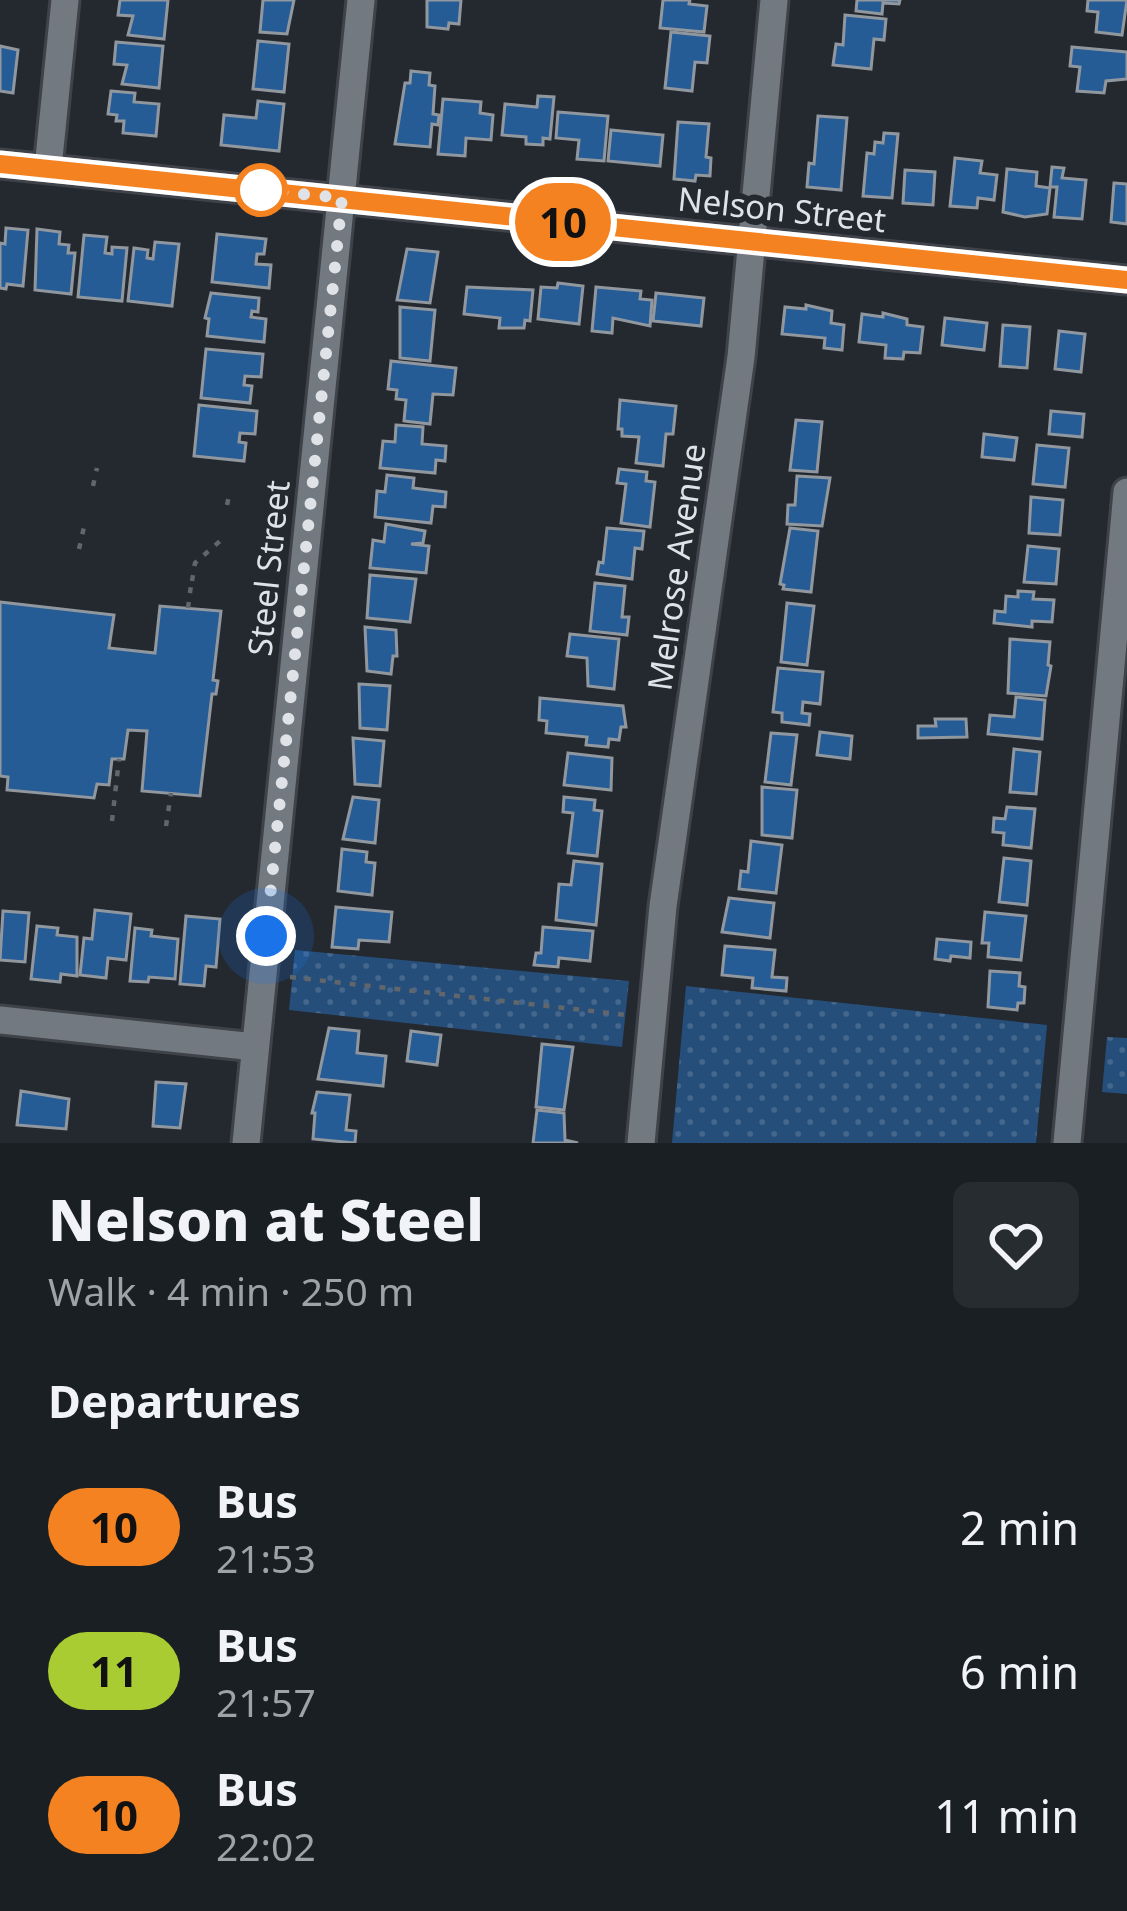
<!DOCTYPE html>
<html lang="en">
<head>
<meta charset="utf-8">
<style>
	body { margin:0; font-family:"Noto Sans",sans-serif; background:#272c30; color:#f1f3f6; height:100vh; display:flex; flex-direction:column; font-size:45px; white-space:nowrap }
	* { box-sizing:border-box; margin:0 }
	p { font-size:39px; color:#9fa2a6 }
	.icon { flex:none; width:66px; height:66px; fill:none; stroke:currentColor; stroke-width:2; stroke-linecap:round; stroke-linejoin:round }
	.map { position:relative; height:1143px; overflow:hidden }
	.details { display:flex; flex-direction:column; background:#1a1f23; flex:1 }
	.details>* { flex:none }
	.badge { padding:0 24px; border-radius:39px; font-size:42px; line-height:78px }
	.you { position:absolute; width:60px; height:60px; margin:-30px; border:9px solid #fff; border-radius:50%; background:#1a73e8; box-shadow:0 0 0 18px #1a73e833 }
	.map>.badge { position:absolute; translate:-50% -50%; box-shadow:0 0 0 6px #fff }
	h2 { padding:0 48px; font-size:45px; line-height:108px }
	.round { display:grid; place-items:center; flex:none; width:126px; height:126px; border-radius:18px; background:#272c30 }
	.overview { display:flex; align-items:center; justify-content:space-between; height:204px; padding:0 48px }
	h1 { font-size:57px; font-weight:800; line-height:90px }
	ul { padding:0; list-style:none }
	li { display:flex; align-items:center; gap:36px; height:144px; padding:0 48px }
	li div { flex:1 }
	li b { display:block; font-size:45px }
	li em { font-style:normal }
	li .badge { min-width:132px; font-weight:700; text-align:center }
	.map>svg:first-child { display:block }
</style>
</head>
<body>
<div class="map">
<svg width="1127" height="1143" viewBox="0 0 1127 1143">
	<defs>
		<pattern id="park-dots" width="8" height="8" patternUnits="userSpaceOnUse" patternTransform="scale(3)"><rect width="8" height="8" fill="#264e7a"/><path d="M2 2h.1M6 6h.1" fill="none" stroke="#45678d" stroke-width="1.8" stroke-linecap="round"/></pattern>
	</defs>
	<rect width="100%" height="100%" fill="#23292f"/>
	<!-- park -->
	<g fill="url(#park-dots)">
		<path d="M295,950L629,981L622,1047L289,1010Z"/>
		<path d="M686,986L1047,1025L1036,1143H672Z"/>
		<path d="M1107,1037L1127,1038V1094L1102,1092Z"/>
	</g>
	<!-- building -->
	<g fill="#265c95" stroke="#90979f" stroke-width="3">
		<path d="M120,0H168L164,39L128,35L133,16L118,15Z"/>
		<path d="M263,0H294L287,34L260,32Z"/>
		<path d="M427,0H461L459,24L449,23L448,29L427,27Z"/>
		<path d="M663,0H690L689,4L707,6L704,32L660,28Z"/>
		<path d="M857,0H900L899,4L883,3L882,14L856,11Z"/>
		<path d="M1088,0H1127L1122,35L1096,32L1098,12L1087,11Z"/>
		<path d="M845,15L886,19L884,40L874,39L871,69L833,65L836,44L843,45Z"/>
		<path d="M671,32L710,36L707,63L695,62L692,91L665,88Z"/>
		<path d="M258,41L289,44L284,92L253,89Z"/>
		<path d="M116,42L163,46L159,88L122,84L127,65L114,64Z"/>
		<path d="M0,46L18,50L13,93L0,91Z"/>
		<path d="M1072,47L1127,52V79L1106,81L1104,93L1077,91L1080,67L1070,66Z"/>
		<path d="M411,71L430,73L429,85L435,86L433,114L439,115L438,125L432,124L430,147L395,144L405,83H410Z"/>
		<path d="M111,91L135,93L134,102L159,104L156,136L123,133L124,121H116L117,115L108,114Z"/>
		<path d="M538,96L554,97L550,139L543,138V145L526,144V137L502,135L505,104L537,107Z"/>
		<path d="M443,99L481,102L480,113L493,115L491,140L466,138L465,156L438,154Z"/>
		<path d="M258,101L284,104L279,151L221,145L224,115L256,118Z"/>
		<path d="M558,112L608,116L604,161L577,159L579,140L556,138Z"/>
		<path d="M818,116L847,118L841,190L807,187L809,163L814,164Z"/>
		<path d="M678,122L709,124L706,157L711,158L710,176L696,175L695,181L674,179Z"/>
		<path d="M611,130L663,135L660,166L608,161Z"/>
		<path d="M884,133L898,134L892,198L863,196L867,153L874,154L875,142L883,143Z"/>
		<path d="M955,158L982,161L980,173L997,175L994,200L978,198L977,208L950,206Z"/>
		<path d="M1052,167L1064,168L1062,178L1086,180L1082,219L1054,217L1057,187H1050Z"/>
		<path d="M1007,169L1037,172L1036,186L1050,188L1047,214L1025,217L1003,212Z"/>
		<path d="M905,170L935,172L933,205L903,203Z"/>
		<path d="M1114,183L1127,184V224L1111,222Z"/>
		<path d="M6,228L28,230L23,286L7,284L6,289L0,288V243L5,244Z"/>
		<path d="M37,229L60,232L59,244L69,245L68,253H75L71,294L35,290Z"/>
		<path d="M217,234L266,239L264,254H257L256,264L271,265L269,288L212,282Z"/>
		<path d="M84,235L107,237L105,253L112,254V247L127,248L122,301L78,297Z"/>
		<path d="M155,242L179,244L172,306L128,301L134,248L148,250L147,258L153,259Z"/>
		<path d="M407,249L438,252L430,303L397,300Z"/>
		<path d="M558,283L583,286L579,324L538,319L541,287L557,288Z"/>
		<path d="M467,287L533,290L530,321L525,320L524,328H499L500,318L464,314Z"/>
		<path d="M596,287L641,291L640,299L652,300L650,326L613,318L612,333L592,331Z"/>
		<path d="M211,293L259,298L258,312L252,311L251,317L266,319L264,342L207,336L209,319L205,318Z"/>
		<path d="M656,293L704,298L701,326L653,321Z"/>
		<path d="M806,305L832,311L831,323L844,325L842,350L824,348L825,338L782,334L785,307L806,309Z"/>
		<path d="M400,307L435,310L430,361L400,358Z"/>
		<path d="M883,313L907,319V325L923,327L920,353L904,352L903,359L885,358L886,345L859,342L862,314L883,317Z"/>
		<path d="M945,318L987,323L984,350L942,345Z"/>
		<path d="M1003,325L1030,327L1027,368L1000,366Z"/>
		<path d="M1059,331L1085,334L1081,372L1055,369Z"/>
		<path d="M206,349L263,354L261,377L245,376L244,385L252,386L250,403L201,398Z"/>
		<path d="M391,361L456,368L453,395L433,394L430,424L404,421L406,400L396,399L397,390L388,389Z"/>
		<path d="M620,400L676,406L673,434H666L663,466L636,463L639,437L622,436V429H618Z"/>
		<path d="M199,405L257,411L255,434L240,433L239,442L246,443L244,461L194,456Z"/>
		<path d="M1051,411L1084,414L1082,437L1049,434Z"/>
		<path d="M796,420L822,422L817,472L790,470Z"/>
		<path d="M396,425L423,427L422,444L446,446L445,461L436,460L435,473L380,468L383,441L395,442Z"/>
		<path d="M984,434L1017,438L1014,460L982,457Z"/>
		<path d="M1037,445L1069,448L1065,487L1033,484Z"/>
		<path d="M619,469L647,472L646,481L655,482L650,527L621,523L626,484L617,483Z"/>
		<path d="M387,475L414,478L413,488L446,492L445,507L433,506L431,523L375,517L377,491L385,492Z"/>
		<path d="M797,476L830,478L822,526L787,524L788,505H795Z"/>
		<path d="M1031,497L1063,500L1060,535L1029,533Z"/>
		<path d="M386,524L425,531L423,543L411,544L429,546L426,573L370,568L373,540L384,542Z"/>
		<path d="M607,528L644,531L642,549L635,548L632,579L597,574L599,562L603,563Z"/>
		<path d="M790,528L818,531L811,592L783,589L784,585L780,584Z"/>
		<path d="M1028,546L1059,549L1056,584L1024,582Z"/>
		<path d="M370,575L416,579L410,622L367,618Z"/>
		<path d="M595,583L625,586L622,617H629L627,635L590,631Z"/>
		<path d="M1018,591L1034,592L1033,599L1054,600L1052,622L1032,621V627L994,623L995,611L1005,612L1006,596L1018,597Z"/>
		<path d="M0,602L114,615L109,648L155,653L160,606L221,611L213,680L218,681L216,694H212L200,796L142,791L147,731L128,730L124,759H112L109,785L97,784L94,798L7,790L8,777L0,776Z"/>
		<path d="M787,603L814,606L807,665L781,662Z"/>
		<path d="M365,627L396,630L397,656H393L391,674L367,671Z"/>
		<path d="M570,634L619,639L614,689L588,686L587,658L567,656Z"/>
		<path d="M1010,639L1050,642L1048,665L1051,666L1046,696L1008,693Z"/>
		<path d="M778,668L823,672L820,704L803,702L802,713L810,714L809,725L782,722V713L773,712Z"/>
		<path d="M359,684L390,686L387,730L360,728Z"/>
		<path d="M1016,697L1045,700L1042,739L988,734L990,715L1014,717Z"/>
		<path d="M540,698L623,706L626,727H621L619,740L609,739L608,747L586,745L587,737L546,733L547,721L539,720Z"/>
		<path d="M935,719H966L967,737L918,738V726H936Z"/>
		<path d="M820,732L852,736L850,759L817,755Z"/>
		<path d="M771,733L797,735L791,785L765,782Z"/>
		<path d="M353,738L384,741L380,786L355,784Z"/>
		<path d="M1014,749L1040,752L1036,794L1010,792Z"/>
		<path d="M568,753L612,758L611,790L564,785Z"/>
		<path d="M762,787L797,790L792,838L762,835Z"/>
		<path d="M353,797L379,800L375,843L343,839Z"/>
		<path d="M564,797L595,800L594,810L602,811L597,856L568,853L573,813L563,812Z"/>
		<path d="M1007,807L1035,809L1031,848L1003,845L1004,833L993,832L994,818L1005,819Z"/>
		<path d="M751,841L782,845L776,893L739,889L741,871L748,872Z"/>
		<path d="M342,849L367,852L366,862L375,863L372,895L338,891Z"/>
		<path d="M1004,858L1031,861L1027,905L999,902Z"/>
		<path d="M574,861L602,864L596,925L556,920L559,884L571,885Z"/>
		<path d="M729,898L774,903L770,938L722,932Z"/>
		<path d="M336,907L392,912L389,942L359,940L358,949L332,947Z"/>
		<path d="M95,910L131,914L126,960L108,958L106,978L80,975L84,938L92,939Z"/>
		<path d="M3,911L29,913L25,962L0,960Z"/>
		<path d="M985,912L1026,916L1021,960L988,957L989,943H982Z"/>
		<path d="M186,916L220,919L216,967L206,966L204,986L180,984Z"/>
		<path d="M37,926L58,928L57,935L77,937V976L61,974L60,982L31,979Z"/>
		<path d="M543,927L593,931L590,961L559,958L558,967L534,965L536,953H541Z"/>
		<path d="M135,928L152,930L151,936L178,939L175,979L149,977L148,982L130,981Z"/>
		<path d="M937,939L971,942L970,958L951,956L950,961L935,959Z"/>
		<path d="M725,946L775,950L772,977L787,978L786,991L752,988L753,978L722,975Z"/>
		<path d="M990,971L1020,973L1019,986L1025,987L1024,1003H1018L1017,1010L988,1007Z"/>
		<path d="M329,1028L359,1031L357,1053L386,1056L383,1086L318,1079Z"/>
		<path d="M411,1031L441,1035L437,1065L407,1061Z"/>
		<path d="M542,1044L573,1047L564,1110L536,1107Z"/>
		<path d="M156,1082L186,1084L180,1128L153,1126Z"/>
		<path d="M21,1091L69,1099L66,1129L17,1125Z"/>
		<path d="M317,1092L350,1095L346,1130L356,1131L355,1143L313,1139L315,1113H312Z"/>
		<path d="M537,1110L564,1113L565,1140L578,1143H533Z"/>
	</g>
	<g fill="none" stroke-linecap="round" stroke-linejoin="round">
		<!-- minor casing -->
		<g stroke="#3f4349" stroke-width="33">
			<g id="minor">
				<path d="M0,164L1127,280"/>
				<path d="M48,168L65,0"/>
				<path d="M0,1020L255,1047"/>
				<path d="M246,1143L361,0"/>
				<path d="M641,1143L663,906L741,357L774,0"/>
				<path d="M1067,1143L1127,492"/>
			</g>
		</g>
		<!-- path -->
		<g stroke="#61666b" stroke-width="4.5" stroke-dasharray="6 9" stroke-linecap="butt">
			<path d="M93,486L97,468"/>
			<path d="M227,505L230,491"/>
			<path d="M79,549L84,527"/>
			<path d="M192,581L195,563L220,541"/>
			<path d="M188,608L191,585"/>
			<path d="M112,821L119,759"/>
			<path d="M166,826L171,793"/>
			<path d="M290,977L627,1015"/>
		</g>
		<!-- minor -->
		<use href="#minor" stroke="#727981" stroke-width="27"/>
	</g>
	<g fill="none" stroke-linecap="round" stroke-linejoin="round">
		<!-- line casing -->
		<g stroke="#fff" stroke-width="27">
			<path id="line" d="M0,164L1127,280"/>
		</g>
		<!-- line -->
		<use href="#line" stroke="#f58220" stroke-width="18"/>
		<!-- walk -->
		<path stroke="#dfe3e7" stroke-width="12" stroke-dasharray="0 21.6" d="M261,190L342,198L266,936"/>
	</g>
	<!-- markers -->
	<circle fill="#fff" stroke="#f58220" stroke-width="6" cx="261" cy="190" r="24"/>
	<g text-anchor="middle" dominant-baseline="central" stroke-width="12" stroke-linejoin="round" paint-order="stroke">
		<!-- street labels -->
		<g font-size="33" fill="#dfe3e7" stroke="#23292f">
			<text transform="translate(782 209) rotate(6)">Nelson Street</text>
			<text transform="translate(676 567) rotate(-82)">Melrose Avenue</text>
			<text transform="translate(268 568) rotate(-84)">Steel Street</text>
		</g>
	</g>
</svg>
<div class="you" style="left:266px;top:936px"></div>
<b class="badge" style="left:563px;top:222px;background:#f58220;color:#111">10</b>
</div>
<section class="details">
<div class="overview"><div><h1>Nelson at Steel</h1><p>Walk · 4 min · 250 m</p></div><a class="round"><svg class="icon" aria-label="heart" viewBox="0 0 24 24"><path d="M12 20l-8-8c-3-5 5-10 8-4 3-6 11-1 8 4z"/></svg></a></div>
<h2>Departures</h2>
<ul>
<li><span class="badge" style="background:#f58220;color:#111">10</span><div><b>Bus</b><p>21:53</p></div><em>2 min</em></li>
<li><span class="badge" style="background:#ac3;color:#111">11</span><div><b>Bus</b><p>21:57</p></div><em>6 min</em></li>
<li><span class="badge" style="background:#f58220;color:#111">10</span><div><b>Bus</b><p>22:02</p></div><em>11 min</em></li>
</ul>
</section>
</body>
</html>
